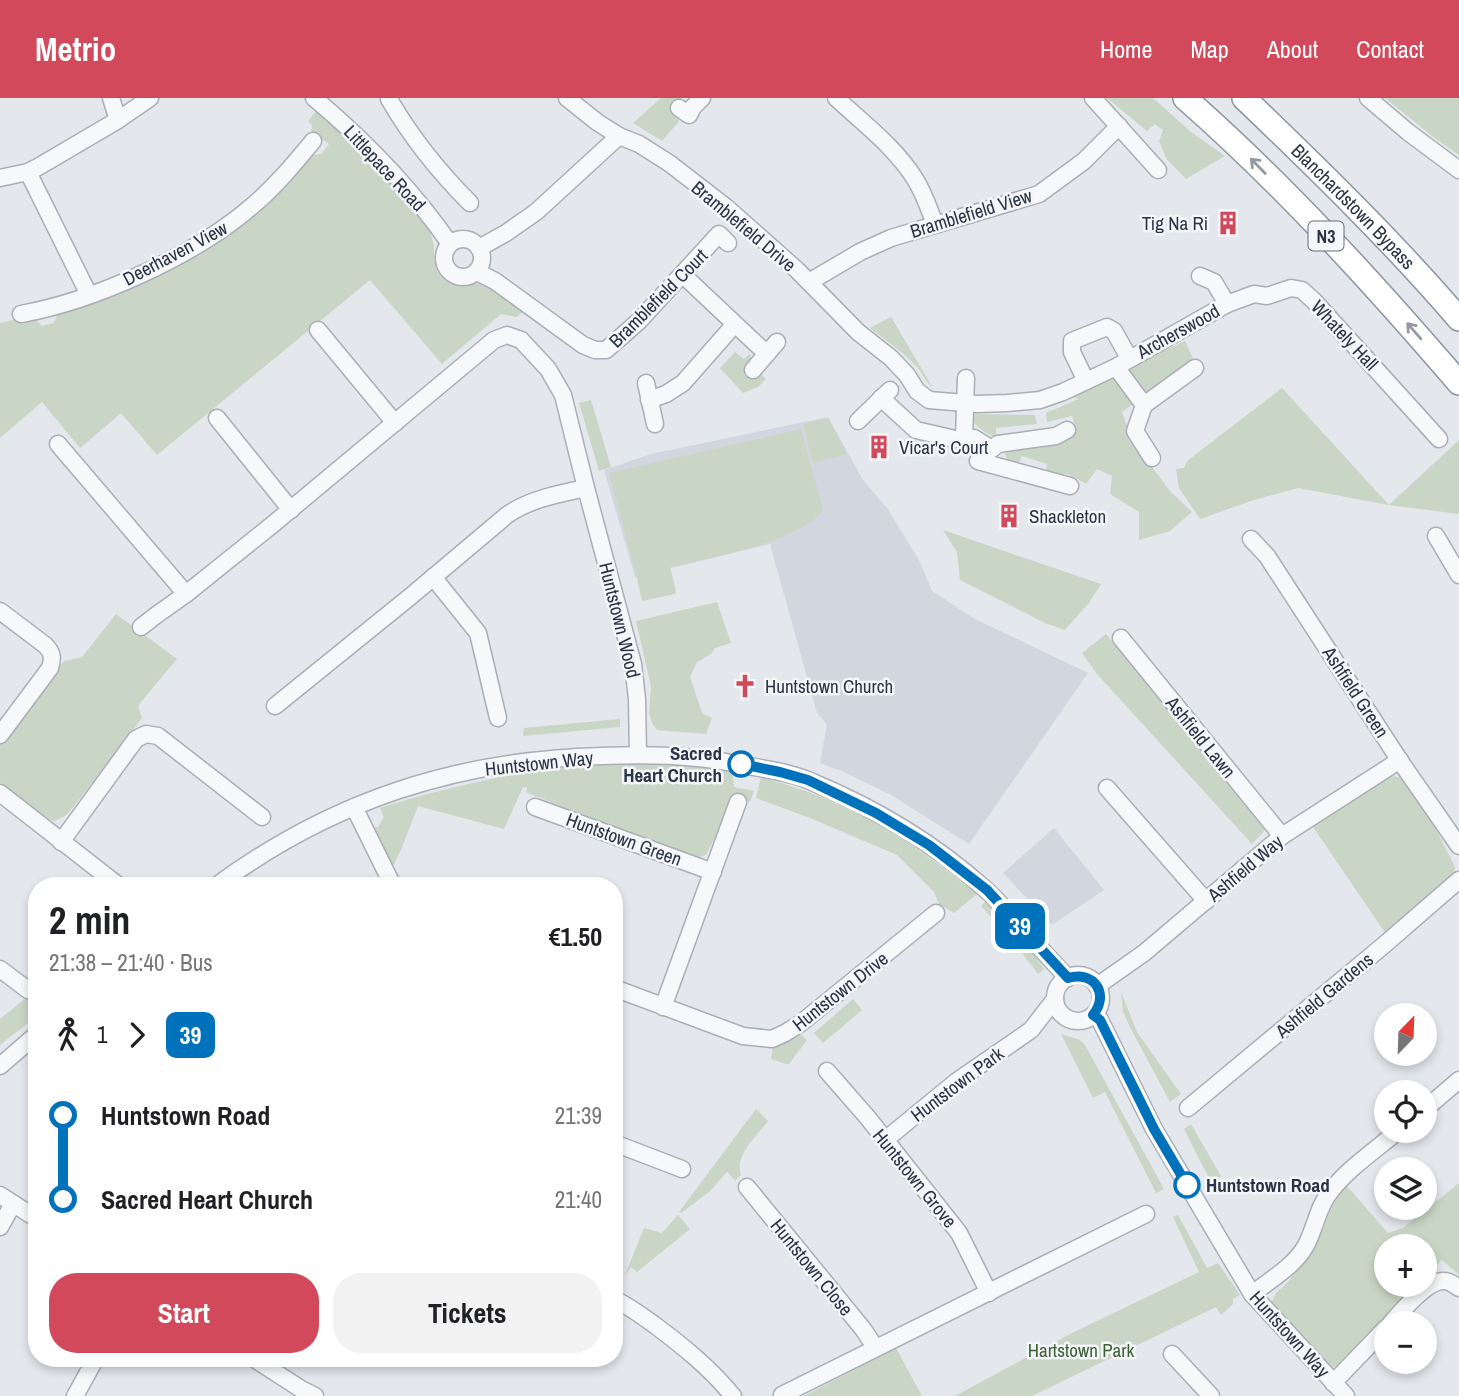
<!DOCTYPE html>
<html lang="en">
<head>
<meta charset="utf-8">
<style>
	body { margin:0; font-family:"Archivo Narrow",sans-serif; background:#f2f2f2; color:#202124; height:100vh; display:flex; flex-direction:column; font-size:26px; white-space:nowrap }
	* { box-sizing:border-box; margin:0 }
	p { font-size:23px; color:#757577 }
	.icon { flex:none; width:38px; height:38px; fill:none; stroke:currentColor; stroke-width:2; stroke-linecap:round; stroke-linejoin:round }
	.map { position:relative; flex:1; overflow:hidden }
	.panel { position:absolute; left:28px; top:779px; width:595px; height:490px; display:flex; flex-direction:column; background:#fff; border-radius:28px; box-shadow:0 4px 10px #0003 }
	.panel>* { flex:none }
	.badge { padding:0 14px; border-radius:10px; font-size:24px; line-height:46px }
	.needle { width:46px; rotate:23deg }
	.buttons { position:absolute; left:1374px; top:905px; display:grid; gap:14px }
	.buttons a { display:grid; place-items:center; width:63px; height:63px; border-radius:50%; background:#fff; box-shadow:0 4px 10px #0003; font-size:35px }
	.map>.badge { position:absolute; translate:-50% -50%; box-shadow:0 0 0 4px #fff }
	.legs { display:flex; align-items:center; gap:10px; height:77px; padding:0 21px; font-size:23px }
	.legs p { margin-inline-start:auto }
	.overview { display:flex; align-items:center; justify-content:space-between; height:119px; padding:0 21px }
	h1 { font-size:38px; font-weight:700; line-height:52px }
	.action { display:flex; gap:14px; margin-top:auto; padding:14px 21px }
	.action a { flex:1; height:80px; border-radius:28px; background:#d1495b; color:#fff; font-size:28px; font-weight:700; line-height:80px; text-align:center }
	.action a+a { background:#f2f2f2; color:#202124 }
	ul { padding:0 21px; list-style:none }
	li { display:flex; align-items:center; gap:24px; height:84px; font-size:26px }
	li i { display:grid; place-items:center; width:10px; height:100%; margin:0 9px; background:currentColor }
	li i::after { content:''; width:18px; height:18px; margin:-9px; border:5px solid; border-radius:50%; background:#fff }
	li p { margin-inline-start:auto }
	li:first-child i { background:linear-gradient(#0000 50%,currentColor 0) }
	li:last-child i { background:linear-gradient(currentColor 50%,#0000 0) }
	header { display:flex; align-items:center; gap:42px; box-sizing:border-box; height:98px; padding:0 35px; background:#d1495b; color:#fff }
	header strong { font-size:33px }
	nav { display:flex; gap:38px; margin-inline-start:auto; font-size:24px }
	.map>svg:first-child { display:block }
</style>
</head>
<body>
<header>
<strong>Metrio</strong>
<nav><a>Home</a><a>Map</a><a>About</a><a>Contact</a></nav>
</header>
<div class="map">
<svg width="1459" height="1298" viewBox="0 0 1459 1298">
	<rect width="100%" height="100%" fill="#e4e7ec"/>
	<!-- built -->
	<g fill="#d2d6de">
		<path d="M828,319L863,382L887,410L920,464L932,493L975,521L1088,575L969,746L891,697L844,674L820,665L827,626L817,615L770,446L635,479L604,372L651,356Z"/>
		<path d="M1054,730L1104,792L1052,827L1003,775Z"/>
	</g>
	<!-- green -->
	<g fill="#c9d6c5">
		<path d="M661,0H682L673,17L679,23L662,43L633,25Z"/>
		<path d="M1107,0H1153L1191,34L1225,58L1186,81L1166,60L1159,43L1163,32L1155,26L1147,33Z"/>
		<path d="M1385,0H1459V57L1436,41Z"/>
		<path d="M317,12C344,36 371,61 395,88C406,100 417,112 426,126C430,134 434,143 434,152C435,164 434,173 444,182C457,194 470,184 485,186L523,214L516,219L501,216L442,266L370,182L157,357L121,315L80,350L42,304L0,340V225C16,222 30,214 42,228L54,225L57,217L62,212L81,209L130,189L311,57L321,56L329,46L311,33L312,27L308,23Z"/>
		<path d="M891,219L933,290C926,285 923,276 917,269C903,254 886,242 870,230Z"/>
		<path d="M1185,243L1194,263L1122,314L1132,342L1170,393L1192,414L1170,433L1139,442V414L1110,396L1112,378L1097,371L1086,386L1068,376H1050L1046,375L1047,366L1022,358L1017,368L1008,364L1005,356L1008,351L1060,346L1076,332L1072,318L1047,324L1046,315L1079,301L1072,299L1071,293Z"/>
		<path d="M735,254L744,261L750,255L751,261L746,270L759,274L766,281L758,289L743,295L720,270Z"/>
		<path d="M1282,290L1389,407L1459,342V416L1389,407L1298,390L1254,402L1200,421L1179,390L1176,371L1184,370L1187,363Z"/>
		<path d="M591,302L611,369L599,373L579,305Z"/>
		<path d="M976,316L1035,317L1037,326L996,330V340C985,334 975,330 971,318Z"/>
		<path d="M828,320L847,356L813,365L803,326Z"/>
		<path d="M801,331L823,412C799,444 710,460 670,469L676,492L675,496L642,503L636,476L609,375Z"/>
		<path d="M943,432L1101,486L1089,505L1065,532L1045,525L960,482L957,454Z"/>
		<path d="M717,504L731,545L715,550L711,556L697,564L690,579L702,615L712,620L706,636L657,632L652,625L649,615L651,588L636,523Z"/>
		<path d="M116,516L177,561L140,605L138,609L142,620L71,712L65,718L54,723L49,721L0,684V647L64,563L82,559Z"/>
		<path d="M1106,536L1252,712L1265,732L1252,746L1097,576L1082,555Z"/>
		<path d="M620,621V629L523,638L524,630Z"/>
		<path d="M579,664C630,665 682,664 732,674L734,689L754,693L750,704L735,701L706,757L699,759H692L552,707L551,704L526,694L527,689H523L504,731L418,708L401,752L391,772L372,730L378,729L384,719L380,710C445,689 512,676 579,664Z"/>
		<path d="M1389,678L1399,679L1403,683L1435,729L1455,769L1454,776L1386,836L1311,726Z"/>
		<path d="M761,679C804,691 847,707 885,730C917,750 947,772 977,796L954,815L939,806L934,794L897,757L810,720L756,700Z"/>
		<path d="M986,803L1031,853L1044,871L1038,876L1011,841L981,808Z"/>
		<path d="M37,891V918L0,947V921Z"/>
		<path d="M1121,894L1137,934L1181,996L1170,1004L1130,929L1123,913Z"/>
		<path d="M853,901L862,912L823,945L814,935Z"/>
		<path d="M800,936L807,942L789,966H786L771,961L773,948Z"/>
		<path d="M1061,936L1080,942L1085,947L1164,1091L1156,1095L1105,994L1093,1000Z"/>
		<path d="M756,1011L768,1023C757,1038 734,1057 741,1077L735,1083L727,1074L710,1093L681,1115L679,1114Z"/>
		<path d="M1191,1026L1221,1078L1212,1086L1184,1031Z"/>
		<path d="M1459,1085V1177L1442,1162L1425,1179L1424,1148H1386V1186L1417,1187L1342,1263L1335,1269L1328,1268L1272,1207V1203L1276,1195L1288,1184L1315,1149L1331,1111L1337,1099L1347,1088L1388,1135L1403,1130Z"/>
		<path d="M678,1117L690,1131L637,1174L631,1169L625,1177L644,1130L662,1135Z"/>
		<path d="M1178,1117L1207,1170L1218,1165L1240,1197L1233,1201V1206L1221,1217L1216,1209L1032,1298H955L1072,1235L1199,1174L1173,1119Z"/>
		<path d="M896,1250L922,1298H804Z"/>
	</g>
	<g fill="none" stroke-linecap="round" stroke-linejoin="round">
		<!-- minor casing -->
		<g stroke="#a9aeb7" stroke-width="19">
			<g id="minor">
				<path d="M111,0L118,22"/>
				<path d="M314,0C365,43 412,91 450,146"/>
				<path d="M567,0L597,24L619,38L639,46L669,65L726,109L797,172L858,234L891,260L907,277L917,293L929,302L977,306L1007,305L1040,302L1063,294L1116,269L1227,206L1254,196L1267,198L1291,190L1302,192L1314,203L1439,341"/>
				<path d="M836,0C863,25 896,50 915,81C924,95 929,111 935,126"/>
				<path d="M1093,0L1158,72"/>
				<path d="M1368,0L1408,34L1459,72"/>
				<path d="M389,1C411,39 439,74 470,105"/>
				<path d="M679,10L689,17L693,9L702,0"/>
				<path d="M28,74L89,197"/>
				<path d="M0,80L28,74L38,69L118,22L150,0"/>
				<circle cx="463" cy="160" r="19"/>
				<path d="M479,150L506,135L536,114L619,38"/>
				<path d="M477,174L495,183L583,247L595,252H606L639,223L719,136L728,145"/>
				<path d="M683,177L767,256"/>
				<path d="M1200,178L1214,184L1227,206"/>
				<path d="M809,184L860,154L891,140L1039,96L1084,63L1119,28"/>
				<path d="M21,216C94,203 194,158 251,109C274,90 294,66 313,43"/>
				<path d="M318,232L395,325"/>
				<path d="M1116,269L1144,307L1135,333L1152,360"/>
				<path d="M753,272L777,244"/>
				<path d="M966,280L964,341L974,340L992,351L998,346L1056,338L1067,332"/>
				<path d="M1086,283L1072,254V243L1107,229L1114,233L1129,260"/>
				<path d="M646,285L655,326"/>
				<path d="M881,300L916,332L955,341H964"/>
				<path d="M649,302L666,296L683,285L734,227"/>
				<path d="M1144,307L1195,270"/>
				<path d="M217,320L291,412"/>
				<path d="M858,323L890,292"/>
				<path d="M58,346L186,496"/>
				<path d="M978,363L1070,388"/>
				<path d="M1436,438L1459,477"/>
				<path d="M1251,441L1267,458L1400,663L1459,748"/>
				<path d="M433,479L478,535L498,620"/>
				<path d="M0,513L45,547C53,555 53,560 50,570L0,637"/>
				<path d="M141,529L155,518L186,496L272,427L494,242L507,237L521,242L548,271L563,297L586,390L633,566L637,601L638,657"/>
				<path d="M1121,540L1282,738"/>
				<path d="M275,608L411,498L507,417C530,401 558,396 586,390"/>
				<path d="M1107,690L1206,803"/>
				<path d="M0,695L119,788"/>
				<path d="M354,709L393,788"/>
				<path d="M535,709L713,774"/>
				<path d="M61,744L136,641L146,636L158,638L262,719"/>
				<path d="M216,788C333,702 457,662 601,658C650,656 689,657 738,666C762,671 787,673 810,683C873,709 934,745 985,791C997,801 1007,814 1018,825C1034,844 1051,862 1068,880"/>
				<path d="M0,871L28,892"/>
				<circle cx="1078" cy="900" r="23"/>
				<path d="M1097,888L1144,855L1282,738L1400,662"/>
				<path d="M614,890L743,938L772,941L785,935L801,925L936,815"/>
				<path d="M663,909L738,704"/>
				<path d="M1093,917L1100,922L1154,1031L1252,1196L1346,1298"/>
				<path d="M0,968L37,936"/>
				<path d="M827,973L868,1020L959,1135L989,1195"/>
				<path d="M1188,1010L1384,847L1459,782"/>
				<path d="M1424,1012L1459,982"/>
				<path d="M885,1042L957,983L1031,932L1055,901"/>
				<path d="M614,1045L682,1071"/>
				<path d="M747,1089L863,1231L875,1249"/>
				<path d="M0,1097L37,1121"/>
				<path d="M0,1129L13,1106"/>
				<path d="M1252,1196C1270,1182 1293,1169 1305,1149C1315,1132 1317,1110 1330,1094C1348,1070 1376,1052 1399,1032"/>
				<path d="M614,1201C629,1208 642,1218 656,1228C684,1249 710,1270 733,1298"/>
				<path d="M1391,1225C1402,1213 1427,1182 1444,1183C1450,1183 1454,1187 1459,1190"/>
				<path d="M1172,1256L1211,1298"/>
				<path d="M253,1260L301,1291L315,1298"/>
				<path d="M1333,1285L1386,1230"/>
				<path d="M782,1297L1146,1116"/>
				<path d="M75,1298L96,1260"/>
			</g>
		</g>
		<!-- highway casing -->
		<g stroke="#8b94a3" stroke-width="26">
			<g id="highway">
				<path d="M1185,0C1284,87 1373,185 1459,285"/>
				<path id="s1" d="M1244,0C1318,71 1392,143 1459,221"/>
			</g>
		</g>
		<!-- minor -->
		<use href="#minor" stroke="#f7f8fa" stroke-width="16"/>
		<!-- highway -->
		<use href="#highway" stroke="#fff" stroke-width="23"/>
	</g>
	<!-- one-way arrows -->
	<defs><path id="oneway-shaft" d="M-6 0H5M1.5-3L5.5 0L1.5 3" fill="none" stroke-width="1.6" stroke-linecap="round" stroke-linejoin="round" transform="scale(1.75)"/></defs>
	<g stroke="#959aa2">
		<use href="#oneway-shaft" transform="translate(1258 68) rotate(-134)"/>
		<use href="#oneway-shaft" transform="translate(1414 233) rotate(-131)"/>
	</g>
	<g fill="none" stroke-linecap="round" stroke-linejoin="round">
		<!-- line-1 casing -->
		<g stroke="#fff" stroke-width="16">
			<path id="line-1" d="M741,666L780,674L808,682L876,715L929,747L987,792L1068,880C1094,872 1110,896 1093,917L1100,922L1154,1031L1187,1087"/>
		</g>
		<!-- line-1 -->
		<use href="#line-1" stroke="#0072bc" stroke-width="10"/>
	</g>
	<!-- icons -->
	<defs>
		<g id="building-bare" transform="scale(1.89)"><path d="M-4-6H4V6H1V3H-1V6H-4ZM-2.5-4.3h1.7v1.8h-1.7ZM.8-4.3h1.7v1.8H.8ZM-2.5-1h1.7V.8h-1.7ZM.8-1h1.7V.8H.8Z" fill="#d1495b" stroke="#f4f6f9" stroke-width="2.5" paint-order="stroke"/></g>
		<g id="church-bare" transform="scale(1.89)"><path d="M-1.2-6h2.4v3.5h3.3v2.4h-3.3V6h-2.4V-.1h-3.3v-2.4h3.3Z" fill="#d1495b" stroke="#f4f6f9" stroke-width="2.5" paint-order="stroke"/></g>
	</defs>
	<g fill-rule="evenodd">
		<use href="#building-bare" x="1228" y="125"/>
		<use href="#building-bare" x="879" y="349"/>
		<use href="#building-bare" x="1009" y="418"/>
		<use href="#church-bare" x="745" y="588"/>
	</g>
	<!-- markers -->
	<g fill="#fff" stroke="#0072bc" stroke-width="3.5">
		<circle cx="741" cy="666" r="12"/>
		<circle cx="1187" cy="1087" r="12"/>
	</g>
	<g text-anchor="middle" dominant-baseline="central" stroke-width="5" stroke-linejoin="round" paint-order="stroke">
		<!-- shield labels -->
		<rect fill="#f4f6f9" stroke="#676e7b" stroke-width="2" x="1308.5" y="123.5" width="35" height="29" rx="5"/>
		<g font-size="18" font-weight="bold" fill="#2b3445">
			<text x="1326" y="138">N3</text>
		</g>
		<!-- street labels -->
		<g font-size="19" fill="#2b3445" stroke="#f4f6f9">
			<text transform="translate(385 70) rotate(47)">Littlepace Road</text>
			<text stroke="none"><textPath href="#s1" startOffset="154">Blanchardstown Bypass</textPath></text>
			<text transform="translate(971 115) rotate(-17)">Bramblefield View</text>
			<text transform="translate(744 128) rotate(40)">Bramblefield Drive</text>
			<text transform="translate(175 155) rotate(-28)">Deerhaven View</text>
			<text transform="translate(658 200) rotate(-45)">Bramblefield Court</text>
			<text transform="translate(1178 233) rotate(-29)">Archerswood</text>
			<text transform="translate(1345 237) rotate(47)">Whately Hall</text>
			<text transform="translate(620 522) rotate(76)">Huntstown Wood</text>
			<text transform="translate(1356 594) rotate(57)">Ashfield Green</text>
			<text transform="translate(1201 639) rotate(51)">Ashfield Lawn</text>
			<text transform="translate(539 665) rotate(-6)">Huntstown Way</text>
			<text transform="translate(624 741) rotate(20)">Huntstown Green</text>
			<text transform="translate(1245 770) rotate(-40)">Ashfield Way</text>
			<text transform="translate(840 893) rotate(-38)">Huntstown Drive</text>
			<text transform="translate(1324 897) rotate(-40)">Ashfield Gardens</text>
			<text transform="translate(957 986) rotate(-37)">Huntstown Park</text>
			<text transform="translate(915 1080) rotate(51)">Huntstown Grove</text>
			<text transform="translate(812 1169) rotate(51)">Huntstown Close</text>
			<text transform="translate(1290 1236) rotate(48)">Huntstown Way</text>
		</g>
		<!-- poi labels -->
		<g font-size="19" fill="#2b3445" stroke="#f4f6f9" text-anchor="start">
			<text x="1208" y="125" text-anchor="end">Tig Na Ri</text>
			<text x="899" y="349">Vicar's Court</text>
			<text x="1029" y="418">Shackleton</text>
			<text x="765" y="588">Huntstown Church</text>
		</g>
		<!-- stop labels -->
		<g font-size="19" font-weight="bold" fill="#2b3445" stroke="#f4f6f9" text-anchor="end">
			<text x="722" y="655">Sacred<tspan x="722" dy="22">Heart Church</tspan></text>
			<text x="1206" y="1087" text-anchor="start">Huntstown Road</text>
		</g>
		<!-- park labels -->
		<g font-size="19" fill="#3f6138" stroke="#f4f6f9">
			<text x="1081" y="1252">Hartstown Park</text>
		</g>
	</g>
</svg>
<div class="buttons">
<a><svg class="needle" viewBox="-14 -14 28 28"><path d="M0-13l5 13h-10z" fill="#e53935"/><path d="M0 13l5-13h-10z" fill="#757577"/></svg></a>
<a><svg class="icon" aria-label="locate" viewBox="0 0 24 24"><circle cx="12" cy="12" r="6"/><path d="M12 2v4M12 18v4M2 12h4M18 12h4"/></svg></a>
<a><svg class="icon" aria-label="layers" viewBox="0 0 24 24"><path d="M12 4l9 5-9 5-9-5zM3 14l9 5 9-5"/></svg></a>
<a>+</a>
<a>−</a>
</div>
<b class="badge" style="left:1020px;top:828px;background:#0072bc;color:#fff">39</b>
<section class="panel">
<div class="overview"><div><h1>2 min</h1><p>21:38 – 21:40 · Bus</p></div><b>€1.50</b></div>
<div class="legs"><svg class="icon" aria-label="walk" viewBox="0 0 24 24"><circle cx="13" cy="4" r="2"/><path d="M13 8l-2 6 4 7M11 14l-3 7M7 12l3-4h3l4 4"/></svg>1<svg class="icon" aria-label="forward" viewBox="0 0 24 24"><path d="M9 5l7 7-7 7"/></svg><b class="badge" style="background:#0072bc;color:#fff">39</b></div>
<ul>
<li><i style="color:#0072bc"></i><b>Huntstown Road</b><p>21:39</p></li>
<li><i style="color:#0072bc"></i><b>Sacred Heart Church</b><p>21:40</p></li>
</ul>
<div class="action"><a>Start</a><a>Tickets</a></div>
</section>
</div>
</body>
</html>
